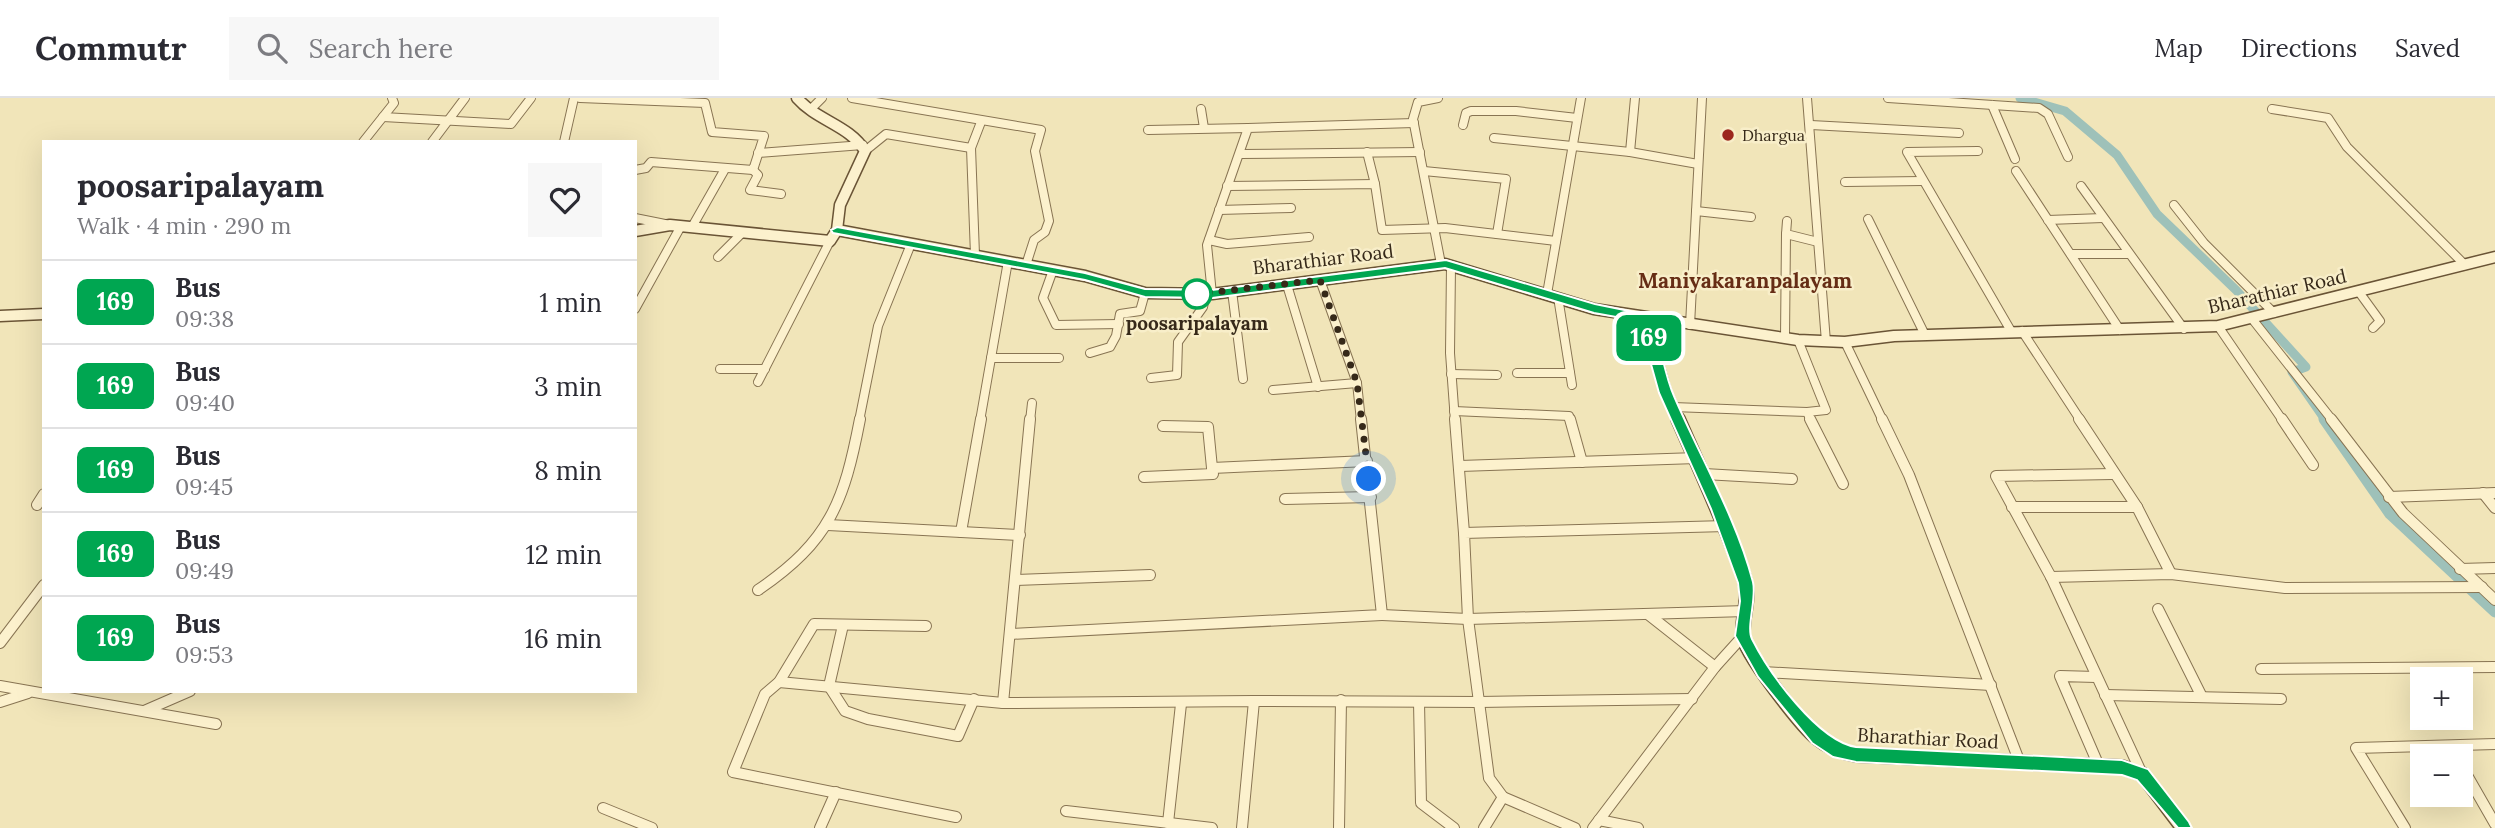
<!DOCTYPE html>
<html lang="en">
<head>
<meta charset="utf-8">
<style>
	body { margin:0; font-family:Lora,serif; background:#f7f7f7; color:#2b2b33; height:100vh; display:flex; flex-direction:column; font-size:26px; white-space:nowrap }
	* { box-sizing:border-box; margin:0 }
	p { font-size:23px; color:#7c7c81 }
	.icon { flex:none; width:38px; height:38px; fill:none; stroke:currentColor; stroke-width:2; stroke-linecap:round; stroke-linejoin:round }
	.map { position:relative; flex:1; overflow:hidden }
	.details { position:absolute; left:42px; top:42px; width:595px; height:553px; display:flex; flex-direction:column; background:#fff; border-radius:0px; box-shadow:0 7px 28px #0002 }
	.details>* { flex:none }
	.badge { padding:0 14px; border-radius:10px; font-size:24px; line-height:46px }
	.tools { position:absolute; left:2410px; top:569px; display:grid; gap:14px }
	.tools a { display:grid; place-items:center; width:63px; height:63px; border-radius:0px; background:#fff; box-shadow:0 7px 28px #0002; font-size:35px }
	.you { position:absolute; width:35px; height:35px; margin:-18px; border:5px solid #fff; border-radius:50%; background:#1a73e8; box-shadow:0 0 0 10px #1a73e833 }
	.map>.badge { position:absolute; translate:-50% -50%; box-shadow:0 0 0 4px #fff }
	.round { display:grid; place-items:center; flex:none; width:74px; height:74px; border-radius:0px; background:#f7f7f7 }
	.summary { display:flex; align-items:center; justify-content:space-between; height:119px; padding:0 35px }
	h1 { font-size:33px; font-weight:700; line-height:52px }
	ul { padding:0; list-style:none }
	li { display:flex; align-items:center; gap:21px; height:84px; padding:0 35px; border-top:2px solid #e1e1e2 }
	li div { flex:1 }
	li b { display:block; font-size:26px }
	li em { font-style:normal }
	li .badge { min-width:77px; font-weight:700; text-align:center }
	header { display:flex; align-items:center; gap:42px; box-sizing:border-box; height:98px; padding:0 35px; background:#fff; border-bottom:2px solid #e1e1e2 }
	header strong { font-size:33px }
	nav { display:flex; gap:38px; margin-inline-start:auto; font-size:24px }
	.search { width:490px; height:63px; background:#f7f7f7; display:flex; align-items:center; gap:18px; box-sizing:border-box; padding:0 24px; border-radius:0px; color:#7c7c81; font-size:26px }
	.map>svg:first-child { display:block }
</style>
</head>
<body>
<header>
<strong>Commutr</strong>
<div class="search"><svg class="icon" aria-label="search" viewBox="0 0 24 24"><circle cx="10" cy="10" r="6"/><path d="M15 15l6 6"/></svg>Search here</div>
<nav><a>Map</a><a>Directions</a><a>Saved</a></nav>
</header>
<div class="map">
<svg width="2495" height="730" viewBox="0 0 2495 730">
	<rect width="100%" height="100%" fill="#f1e5b9"/>
	<g fill="none" stroke-linecap="round" stroke-linejoin="round">
		<!-- canal-far1 -->
		<path stroke="#9ec1b9" stroke-width="9" d="M2020,0L2065,13L2117,57L2157,116L2236,192L2306,269L2292,274L2326,323"/>
		<!-- canal -->
		<path stroke="#9ec1b9" stroke-width="11" d="M2324,321L2390,416L2495,514"/>
		<!-- street-far1 casing -->
		<g stroke="#887453" stroke-width="10">
			<g id="street-far1">
				<path d="M580,0L705,5L712,34L764,38L753,72L651,64L646,70L635,72"/>
				<path d="M852,0L1041,32L1035,53L1049,123L1045,134L1034,142L1026,167"/>
				<path d="M1438,0L1418,4L1413,21L1441,166"/>
				<path d="M1807,0L1826,244"/>
				<path d="M1888,0L2039,10L2048,16L2068,59"/>
				<path d="M1992,7L2015,61"/>
				<path d="M1201,11L1204,30"/>
				<path d="M2272,11L2328,20L2347,49L2465,167"/>
				<path d="M810,12L822,0"/>
				<path d="M383,19L511,26L531,0"/>
				<path d="M1463,27L1466,15L1471,13H1516L1577,20"/>
				<path d="M1811,27L1959,35"/>
				<path d="M1148,32L1248,30"/>
				<path d="M1494,40L1630,54L1698,66"/>
				<path d="M363,44L394,5L392,0"/>
				<path d="M432,44L465,0"/>
				<path d="M564,44L574,0"/>
				<path d="M865,53L886,36L971,50"/>
				<path d="M1978,53L1907,54L2011,233"/>
				<path d="M1367,54L1375,86"/>
				<path d="M1630,54L1635,0"/>
				<path d="M758,55L863,47"/>
				<path d="M1241,56L1420,54"/>
				<path d="M753,72L758,77L750,92L781,96"/>
				<path d="M1424,73L1506,81L1497,136"/>
				<path d="M2016,73L2120,232"/>
				<path d="M1845,84L1922,83"/>
				<path d="M1227,88L1375,86L1382,132L1445,130L1556,143"/>
				<path d="M2081,88L2184,231"/>
				<path d="M2174,107L2204,145L2274,215"/>
				<path d="M1219,112L1291,110"/>
				<path d="M1696,113L1751,119"/>
				<path d="M635,120L665,126"/>
				<path d="M1868,121L1925,237"/>
				<path d="M2048,122L2103,120"/>
				<path d="M1787,123L1786,136L1818,144"/>
				<path d="M692,129L725,71"/>
				<path d="M1209,142L1227,146L1309,139"/>
				<path d="M2071,156H2128"/>
				<path d="M975,157L971,50L981,24"/>
				<path d="M718,159L742,135"/>
				<path d="M1451,168L1450,255L1455,323"/>
				<path d="M1053,172L1043,200L1056,227L1119,226"/>
				<path d="M1320,182L1357,285L1361,323"/>
				<path d="M1287,187L1318,289"/>
				<path d="M1232,193L1243,281"/>
				<path d="M2359,194L2380,223L2373,230"/>
				<path d="M1212,196L1207,147L1248,30L1414,25"/>
				<path d="M1547,196L1581,0"/>
				<path d="M1558,199L1572,287"/>
				<path d="M635,211L681,128"/>
				<path d="M2253,222L2333,323"/>
				<path d="M1690,227L1702,0"/>
				<path d="M2218,228L2283,323"/>
				<path d="M2022,233L2081,323"/>
				<path d="M1785,240L1786,136"/>
				<path d="M1798,242L1826,312L1807,314"/>
				<path d="M1845,244L1883,323"/>
				<path d="M1090,255L1110,249L1116,238L1120,216L1140,213L1145,195"/>
				<path d="M991,260H1059"/>
				<path d="M720,271H765"/>
				<path d="M1517,275H1570"/>
				<path d="M1451,276L1497,277"/>
				<path d="M1151,280L1177,277L1178,244L1203,209L1206,196"/>
				<path d="M758,284L830,143"/>
				<path d="M1273,292L1357,285"/>
				<path d="M1673,309L1807,314L1811,323"/>
				<path d="M1454,313L1569,318L1570,323"/>
				<path d="M859,323L878,228L911,146"/>
				<path d="M980,323L1008,163"/>
				<path d="M1030,323L1032,305"/>
			</g>
		</g>
		<!-- street casing -->
		<g stroke="#887453" stroke-width="12">
			<g id="street">
				<path d="M1455,321L1464,435"/>
				<path d="M1570,321L1582,364"/>
				<path d="M1810,321L1843,386"/>
				<path d="M1882,321L1909,377L2020,665"/>
				<path d="M2079,321L2137,409L2171,476"/>
				<path d="M2282,321L2313,367"/>
				<path d="M2331,321L2403,415L2495,502"/>
				<path d="M1163,328L1208,329L1212,370"/>
				<path d="M1460,368L1697,360"/>
				<path d="M1704,376L1792,381"/>
				<path d="M2113,376L1996,378L2051,479L2142,676"/>
				<path d="M1144,379L1213,376L1212,370L1367,363"/>
				<path d="M2483,395L2495,410"/>
				<path d="M2389,399L2495,395"/>
				<path d="M1285,401L1371,399"/>
				<path d="M37,407L44,396"/>
				<path d="M2012,409H2137"/>
				<path d="M828,427L1020,437"/>
				<path d="M961,434L981,321"/>
				<path d="M2460,471L2495,470"/>
				<path d="M2051,479L2171,476L2285,490L2482,489"/>
				<path d="M1015,482L1150,477"/>
				<path d="M758,492C830,443 844,404 860,321"/>
				<path d="M2158,511L2202,599"/>
				<path d="M1382,517L1468,521L1746,513"/>
				<path d="M1649,517L1715,569"/>
				<path d="M843,527L829,588L845,613L868,621L958,638L974,601"/>
				<path d="M926,528L814,526L779,584L765,596L733,674L956,719"/>
				<path d="M1010,536L1382,517L1361,321"/>
				<path d="M0,545L44,487"/>
				<path d="M2261,571L2495,569"/>
				<path d="M1763,574L1991,587"/>
				<path d="M2096,579L2060,578L2098,666"/>
				<path d="M779,584L1003,605L1254,603L1242,730"/>
				<path d="M0,588L216,626"/>
				<path d="M2105,597L2281,601"/>
				<path d="M1692,601L1479,604L1468,521L1464,435L1726,428"/>
				<path d="M1254,603L1479,604L1489,680L1503,699"/>
				<path d="M0,604L28,595"/>
				<path d="M1419,604L1421,705L1454,730"/>
				<path d="M1003,605L1030,321"/>
				<path d="M144,613L190,593"/>
				<path d="M2460,665L2495,726"/>
				<path d="M603,710L652,730"/>
				<path d="M1066,713L1212,730"/>
				<path d="M1599,722L1638,730"/>
				<path d="M1168,725L1181,606"/>
				<path d="M820,730L836,694"/>
				<path d="M1339,730L1341,602"/>
				<path d="M1484,730L1503,699L1575,730"/>
				<path d="M1593,730L1715,569L1743,538"/>
				<path d="M2405,730L2356,650L2495,646"/>
			</g>
		</g>
		<!-- secondary-far1 casing -->
		<g stroke="#6a5436" stroke-width="13">
			<g id="secondary-far1">
				<path d="M837,132L1085,178L1145,195L1212,196L1445,166L1594,211L1798,242L1845,244L1894,238L2218,228L2495,159"/>
				<path d="M635,133L670,127L830,143L837,132L840,107L865,53C849,27 817,23 797,0"/>
				<path d="M0,218L44,216"/>
				<path d="M1645,220L1666,295L1679,323"/>
			</g>
		</g>
		<!-- secondary casing -->
		<g stroke="#6a5436" stroke-width="16">
			<path id="secondary" d="M1678,321C1701,373 1725,425 1744,479C1751,500 1742,516 1743,537C1744,554 1802,628 1817,640C1829,650 1841,654 1856,657L2122,669L2142,676L2183,730"/>
		</g>
		<!-- street-far1 -->
		<use href="#street-far1" stroke="#fcf1cd" stroke-width="8"/>
		<!-- street -->
		<use href="#street" stroke="#fcf1cd" stroke-width="10"/>
		<!-- secondary-far1 -->
		<use href="#secondary-far1" stroke="#fcf1cd" stroke-width="10"/>
		<!-- secondary -->
		<use href="#secondary" stroke="#fcf1cd" stroke-width="13"/>
	</g>
	<!-- line -->
	<path fill="#00a651" stroke="#fff" stroke-width="2" d="M837,129L1085,175L1145,191L1212,192L1446,162L1595,206L1649,217C1661,242 1663,273 1674,298C1700,359 1736,419 1753,484C1757,501 1746,529 1752,541C1769,575 1818,643 1856,649L2122,662L2148,671L2189,724L2192,730H2178L2137,682L2122,677L1856,664L1833,659L1812,645L1758,579L1735,538L1740,503L1738,485L1711,411L1659,295L1639,223L1594,215L1445,170L1212,200L1145,199L1085,182L833,135L831,132Z"/>
	<g fill="none" stroke-linecap="round" stroke-linejoin="round">
		<!-- walk -->
		<path stroke="#362919" stroke-width="7" stroke-dasharray="0 12.6" d="M1197,196L1320,182L1357,285L1369,381"/>
	</g>
	<!-- markers -->
	<circle fill="#9c271e" stroke="#f8eec9" stroke-width="2.5" cx="1728" cy="37" r="7"/>
	<circle fill="#fff" stroke="#00a651" stroke-width="3.5" cx="1197" cy="196" r="14"/>
	<g text-anchor="middle" dominant-baseline="central" stroke-width="5" stroke-linejoin="round" paint-order="stroke">
		<!-- far-poi labels -->
		<g font-size="16" fill="#362919" stroke="#f8eec9" text-anchor="start">
			<text x="1742" y="37">Dhargua</text>
		</g>
		<!-- street labels -->
		<g font-size="19" fill="#362919" stroke="#f8eec9">
			<text transform="translate(1323 161) rotate(-7)">Bharathiar Road</text>
			<text transform="translate(2277 193) rotate(-13)">Bharathiar Road</text>
			<text transform="translate(1928 640) rotate(3)">Bharathiar Road</text>
		</g>
		<!-- stop labels -->
		<g font-size="19" font-weight="bold" fill="#362919" stroke="#f8eec9">
			<text x="1197" y="225">poosaripalayam</text>
		</g>
		<!-- neighbourhood labels -->
		<g font-size="21" font-weight="bold" fill="#662d15" stroke="#f8eec9">
			<text x="1745" y="182">Maniyakaranpalayam</text>
		</g>
	</g>
</svg>
<div class="tools">
<a>+</a>
<a>−</a>
</div>
<div class="you" style="left:1369px;top:381px"></div>
<b class="badge" style="left:1649px;top:240px;background:#00a651;color:#fff">169</b>
<section class="details">
<div class="summary"><div><h1>poosaripalayam</h1><p>Walk · 4 min · 290 m</p></div><a class="round"><svg class="icon" aria-label="heart" viewBox="0 0 24 24"><path d="M12 20l-8-8c-3-5 5-10 8-4 3-6 11-1 8 4z"/></svg></a></div>
<ul>
<li><span class="badge" style="background:#00a651;color:#fff">169</span><div><b>Bus</b><p>09:38</p></div><em>1 min</em></li>
<li><span class="badge" style="background:#00a651;color:#fff">169</span><div><b>Bus</b><p>09:40</p></div><em>3 min</em></li>
<li><span class="badge" style="background:#00a651;color:#fff">169</span><div><b>Bus</b><p>09:45</p></div><em>8 min</em></li>
<li><span class="badge" style="background:#00a651;color:#fff">169</span><div><b>Bus</b><p>09:49</p></div><em>12 min</em></li>
<li><span class="badge" style="background:#00a651;color:#fff">169</span><div><b>Bus</b><p>09:53</p></div><em>16 min</em></li>
</ul>
</section>
</div>
</body>
</html>
